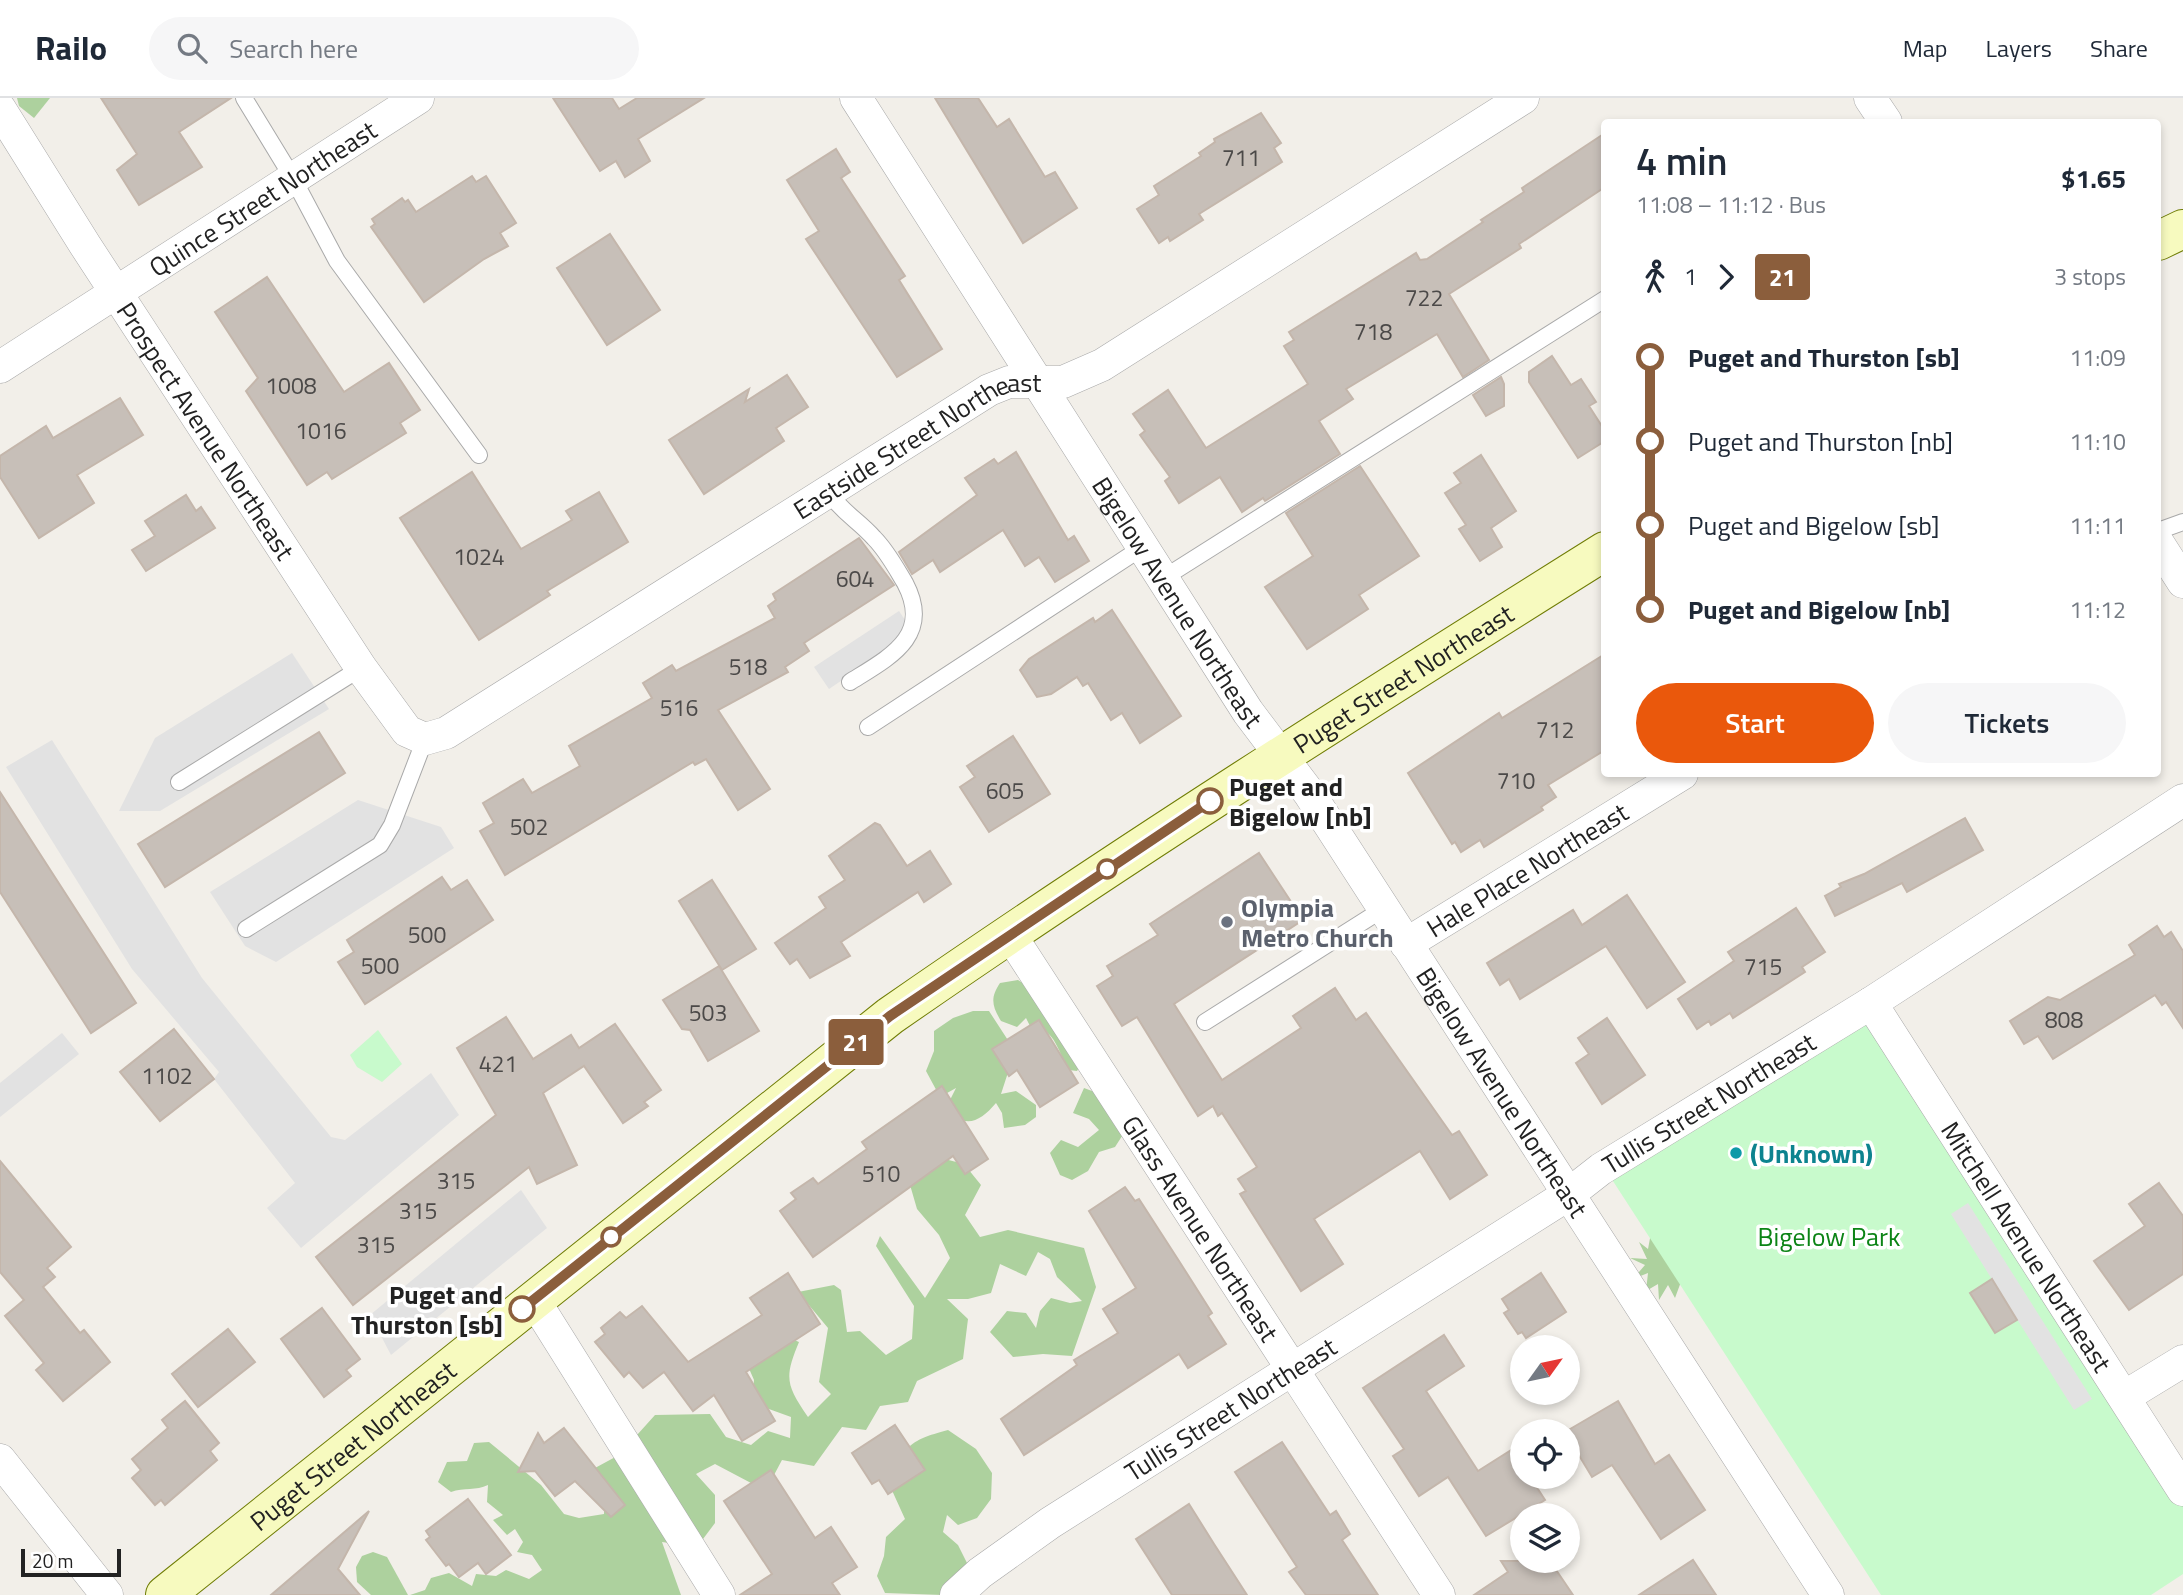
<!DOCTYPE html>
<html lang="en">
<head>
<meta charset="utf-8">
<style>
	body { margin:0; font-family:"Titillium Web",sans-serif; background:#f6f6f7; color:#1f2937; height:100vh; display:flex; flex-direction:column; font-size:26px; white-space:nowrap }
	* { box-sizing:border-box; margin:0 }
	p { font-size:23px; color:#747a83 }
	.icon { flex:none; width:38px; height:38px; fill:none; stroke:currentColor; stroke-width:2; stroke-linecap:round; stroke-linejoin:round }
	.map { position:relative; flex:1; overflow:hidden }
	.details { position:absolute; left:1601px; top:21px; width:560px; height:658px; display:flex; flex-direction:column; background:#fff; border-radius:7px; box-shadow:0 4px 10px #0003 }
	.details>* { flex:none }
	.badge { padding:0 14px; border-radius:5px; font-size:24px; line-height:46px }
	.needle { width:46px; rotate:57deg }
	.fabs { position:absolute; left:1510px; top:1237px; display:grid; gap:14px }
	.fabs a { display:grid; place-items:center; width:70px; height:70px; border-radius:50%; background:#fff; box-shadow:0 4px 10px #0003; font-size:35px }
	.scale { position:absolute; left:21px; bottom:18px; width:100px; box-sizing:border-box; padding-left:7px; border:4px solid #222; border-top:0; font-size:19px; line-height:24px; white-space:nowrap; color:#222; -webkit-text-stroke:5px #fff; paint-order:stroke }
	.map>.badge { position:absolute; translate:-50% -50%; box-shadow:0 0 0 4px #fff }
	.legs { display:flex; align-items:center; gap:10px; height:77px; padding:0 35px; font-size:23px }
	.legs p { margin-inline-start:auto }
	.headline { display:flex; align-items:center; justify-content:space-between; height:119px; padding:0 35px }
	h1 { font-size:38px; font-weight:600; line-height:52px }
	.cta { display:flex; gap:14px; margin-top:auto; padding:14px 35px }
	.cta a { flex:1; height:80px; border-radius:42px; background:#ea580c; color:#fff; font-size:28px; font-weight:600; line-height:80px; text-align:center }
	.cta a+a { background:#f6f6f7; color:#1f2937 }
	ul { padding:0 35px; list-style:none }
	li { display:flex; align-items:center; gap:24px; height:84px; font-size:26px }
	li i { display:grid; place-items:center; width:10px; height:100%; margin:0 9px; background:currentColor }
	li i::after { content:''; width:18px; height:18px; margin:-9px; border:5px solid; border-radius:50%; background:#fff }
	li p { margin-inline-start:auto }
	li:first-child i { background:linear-gradient(#0000 50%,currentColor 0) }
	li:last-child i { background:linear-gradient(currentColor 50%,#0000 0) }
	header { display:flex; align-items:center; gap:42px; box-sizing:border-box; height:98px; padding:0 35px; background:#fff; border-bottom:2px solid #e0e1e3 }
	header strong { font-size:33px }
	nav { display:flex; gap:38px; margin-inline-start:auto; font-size:24px }
	.search { width:490px; height:63px; background:#f6f6f7; display:flex; align-items:center; gap:18px; box-sizing:border-box; padding:0 24px; border-radius:38px; color:#747a83; font-size:26px }
	.map>svg:first-child { display:block }
</style>
</head>
<body>
<header>
<strong>Railo</strong>
<div class="search"><svg class="icon" aria-label="search" viewBox="0 0 24 24"><circle cx="10" cy="10" r="6"/><path d="M15 15l6 6"/></svg>Search here</div>
<nav><a>Map</a><a>Layers</a><a>Share</a></nav>
</header>
<div class="map">
<svg width="2183" height="1497" viewBox="0 0 2183 1497">
	<rect width="100%" height="100%" fill="#f2efe9"/>
	<!-- forest -->
	<g fill="#add19e">
		<path d="M17,0H50L34,20L19,8Z"/>
		<path d="M1018,882L1026,887L1080,968L1077,973L1069,972C1058,955 1055,928 1031,930L1026,920L1017,929L1001,923C992,908 990,900 1000,885Z"/>
		<path d="M973,913H989L1015,953L1001,996L1016,993L1036,1007V1019L1025,1027L1004,1030L1002,1015L996,1005C980,1024 963,1033 947,1008L956,990L940,999L926,973L934,953V933L953,920Z"/>
		<path d="M1084,990L1100,996L1124,1035L1115,1049L1099,1054L1088,1073L1072,1082L1060,1077L1050,1055L1061,1042L1078,1049L1099,1032L1089,1021L1073,1015Z"/>
		<path d="M937,1059L964,1066L981,1087L965,1117L980,1139L1008,1132L1084,1150L1096,1189L1072,1258L1043,1256L1013,1259L990,1234L1007,1213L1026,1215L1036,1230L1040,1213L1051,1200L1070,1205L1082,1203L1057,1179L1050,1161L1038,1154L1026,1178L1000,1166L991,1195L968,1201H947L968,1221L963,1261L917,1283L908,1304L880,1308L866,1332L842,1329L814,1368L782,1362L774,1377L751,1385L715,1366L696,1376L715,1397V1425L697,1449L662,1444L681,1497H410L425,1492L431,1480L449,1475L472,1488L476,1476L496,1478L506,1472L529,1481L542,1472L532,1457L517,1454L523,1444L515,1431L507,1437L493,1422L503,1417L487,1404L488,1387C476,1393 464,1389 451,1394L438,1384L447,1364L467,1363L474,1345L489,1344L541,1387L564,1416L579,1420L604,1416L605,1391L595,1370L619,1357L655,1317L710,1316L726,1339L751,1347L768,1333L790,1340L791,1319L752,1305L754,1282L741,1252L763,1229L799,1244C784,1280 786,1287 808,1319L831,1296L819,1284L828,1230L798,1194L834,1187L841,1192L847,1234L860,1233L886,1257L912,1241L914,1208L876,1148L880,1138L925,1200L950,1160L939,1137L917,1111L908,1080Z"/>
		<path d="M1651,1135L1682,1181L1675,1200L1668,1187L1659,1202L1658,1186L1646,1193L1648,1175L1633,1181L1645,1167L1630,1160L1647,1161L1639,1144L1648,1151Z"/>
		<path d="M948,1332L976,1351L992,1375L991,1401L977,1420L958,1427L947,1417L943,1434L958,1447L967,1465L943,1497L885,1495L877,1478L884,1458L886,1439L905,1421L890,1388C904,1348 907,1343 948,1332Z"/>
		<path d="M373,1454L387,1459L408,1497H371L357,1484L356,1469L362,1458Z"/>
	</g>
	<!-- park -->
	<g fill="#c8facc">
		<path d="M1866,916L2183,1408V1476L2151,1497H1881L1611,1080Z"/>
		<path d="M378,932L402,966L382,984L357,969L350,957Z"/>
	</g>
	<!-- parking -->
	<g fill="#e2e2e2">
		<path d="M899,513L913,534L829,591L814,569Z"/>
		<path d="M292,555L329,611L160,713H119L155,640Z"/>
		<path d="M52,642L202,880L331,1039L345,1042L431,975L459,1017L301,1150L267,1110L295,1085L214,981L219,974L132,871L6,669Z"/>
		<path d="M358,702L441,729L454,750L276,864L245,848L210,794Z"/>
		<path d="M62,935L79,956L0,1019V985Z"/>
		<path d="M521,1092L547,1130L391,1257L370,1217Z"/>
		<path d="M1968,1105L2092,1301L2074,1312L1951,1116Z"/>
	</g>
	<!-- building -->
	<g fill="#c7bfb8" stroke="#c4b6ab" stroke-width="2">
		<path d="M101,0H231L179,34L202,69L139,107L117,72L137,56Z"/>
		<path d="M553,0H612L619,11L637,0H704L638,41L650,63L625,79L616,63L600,73Z"/>
		<path d="M935,0H978L997,29L1009,21L1045,79L1055,74L1077,110L1023,145Z"/>
		<path d="M1261,15L1281,45L1274,50L1282,64L1199,116L1203,122L1170,143L1168,139L1159,145L1137,111L1159,97L1154,88L1201,58L1199,55L1215,44L1214,41Z"/>
		<path d="M1605,35V89L1519,146L1521,150L1449,196L1489,262L1463,279L1437,236L1346,291L1353,301L1319,323L1340,356L1265,403L1263,400L1242,414L1220,379L1179,405L1165,383L1170,379L1140,337L1145,333L1133,316L1168,292L1206,350L1308,286L1284,248L1294,242L1289,234L1416,155L1420,162L1427,161L1483,124L1481,122L1524,94L1522,90Z"/>
		<path d="M836,51L850,74L841,80L905,178L899,182L942,251L897,279L806,141L819,133L787,82Z"/>
		<path d="M472,78L476,84L486,78L516,125L500,135L508,148L484,161L424,204L371,129L375,126L372,121L402,100L405,104L408,102L416,114Z"/>
		<path d="M610,136L660,212L607,247L557,170Z"/>
		<path d="M267,179L344,294L389,265L420,312L400,325L406,335L332,381L327,374L307,387L246,293L258,280L215,214Z"/>
		<path d="M1552,258L1571,287L1581,281L1596,304L1589,308L1605,333V343L1578,360L1529,284V274Z"/>
		<path d="M787,277L808,309L776,330L784,343L704,396L669,342L749,291L745,304Z"/>
		<path d="M1501,279L1504,286V308L1486,318L1473,297Z"/>
		<path d="M120,300L143,337L77,377L94,405L39,440L0,379V358L46,328L53,340Z"/>
		<path d="M1016,354L1068,442L1074,438L1089,463L1055,484L1039,459L1025,468L1003,432L940,474L933,462L912,476L899,454L977,397L965,380L994,361L998,366Z"/>
		<path d="M1481,357L1516,413L1491,430L1502,449L1480,463L1459,431L1466,427L1445,395L1461,385L1454,375Z"/>
		<path d="M1360,368L1419,458L1359,497L1368,511L1307,551L1265,489L1313,458L1286,415Z"/>
		<path d="M472,374L521,451L572,422L566,413L599,394L628,444L547,493L550,497L479,542L400,420Z"/>
		<path d="M186,397L196,413L201,409L215,430L146,473L132,452L155,438L145,423Z"/>
		<path d="M859,440L894,487L804,545L809,553L785,569L788,574L718,612L770,691L738,712L706,661L695,667L693,664L505,777L480,733L494,725L483,705L523,681L532,695L580,668L569,648L652,600L643,585L672,567L676,573L775,520L768,508L776,502L773,496Z"/>
		<path d="M1112,512L1181,618L1140,645L1122,615L1111,622L1088,585L1083,588L1077,579L1051,596L1037,599L1020,572L1029,561L1093,520L1095,524Z"/>
		<path d="M1605,556V652L1548,687L1556,699L1541,709L1543,712L1484,749L1480,742L1461,754L1455,744L1452,746L1408,675L1499,615L1502,620Z"/>
		<path d="M319,634L345,675L165,789L138,746Z"/>
		<path d="M1013,638L1050,696L989,734L960,689L975,679L967,668Z"/>
		<path d="M0,694L136,905L91,935L0,794Z"/>
		<path d="M1965,720L1983,752L1907,794L1902,785L1835,818L1825,798L1841,789L1839,786L1864,776Z"/>
		<path d="M875,725L880,727L907,768L930,753L951,786L924,804L918,794L841,844L850,858L810,880L797,861L790,866L775,845L826,810L819,799L845,782L829,758Z"/>
		<path d="M1259,755L1303,822L1174,906L1222,982L1301,930L1293,918L1335,890L1356,922L1366,915L1452,1037L1459,1033L1487,1077L1450,1101L1420,1053L1314,1121L1343,1166L1301,1193L1240,1096L1246,1093L1238,1081L1257,1069L1222,1015L1218,1018L1213,1008L1198,1018L1137,919L1122,928L1097,888L1113,878L1107,868L1158,837L1150,826Z"/>
		<path d="M442,779L451,792L467,782L493,822L365,906L338,864L354,854L347,842Z"/>
		<path d="M712,782L756,851L722,872L679,803Z"/>
		<path d="M1627,797L1685,884L1647,910L1606,848L1520,901L1509,881L1500,887L1487,865L1573,812L1582,827Z"/>
		<path d="M1796,810L1825,854L1802,869L1805,874L1733,920L1730,915L1711,927L1709,923L1697,931L1678,901L1734,863L1728,854Z"/>
		<path d="M2157,828L2164,839L2171,834L2183,853V930L2166,904L2162,907L2155,897L2053,961L2038,938L2024,946L2010,923L2048,899L2060,902L2135,857L2129,847Z"/>
		<path d="M719,868L759,933L708,963L690,932L682,931L663,902Z"/>
		<path d="M506,919L533,961L571,937L579,950L615,926L661,992L644,1004L648,1008L623,1025L584,968L543,995L577,1067L537,1086L529,1069L353,1207L316,1159L496,1017L457,950Z"/>
		<path d="M1607,920L1645,977L1602,1006L1576,965L1589,956L1578,940Z"/>
		<path d="M1039,922L1078,985L1040,1009L1017,972L1009,978L992,951Z"/>
		<path d="M174,931L214,981L160,1023L120,974Z"/>
		<path d="M942,988L988,1061L965,1076L953,1058L813,1159L780,1113L796,1101L791,1095L813,1080L818,1086L867,1051L862,1044Z"/>
		<path d="M0,1063L71,1149L47,1170L55,1179L43,1189L80,1235L84,1232L110,1264L63,1303L36,1272L44,1265L5,1218L24,1202L0,1174Z"/>
		<path d="M2159,1085L2183,1118V1176L2129,1212L2094,1163L2145,1128L2129,1106Z"/>
		<path d="M1125,1089L1135,1103L1139,1101L1179,1163L1212,1215L1208,1218L1226,1246L1188,1270L1179,1256L1024,1357L1001,1321L1077,1267L1074,1262L1118,1235L1103,1211L1136,1190L1089,1113Z"/>
		<path d="M788,1175L820,1226L746,1274L775,1323L742,1343L714,1297L693,1313L664,1274L643,1290L629,1274L624,1279L595,1244L605,1236L601,1230L620,1214L626,1220L642,1208L688,1264L762,1217L750,1200Z"/>
		<path d="M1541,1175L1566,1214L1526,1240L1522,1234L1518,1236L1504,1215L1509,1212L1502,1201Z"/>
		<path d="M1992,1181L2017,1222L1995,1235L1970,1195Z"/>
		<path d="M322,1210L360,1261L346,1272L351,1278L324,1299L281,1241Z"/>
		<path d="M228,1231L255,1264L198,1309L172,1276Z"/>
		<path d="M1444,1237L1464,1268L1426,1293L1478,1373L1513,1351L1522,1366V1379H1530L1545,1402L1486,1438L1448,1379L1419,1398L1393,1358L1404,1351L1363,1290Z"/>
		<path d="M185,1303L219,1345L210,1353L217,1362L165,1407L161,1402L155,1407L132,1380L141,1372L132,1361L168,1330L162,1322Z"/>
		<path d="M1618,1303L1655,1366L1669,1357L1705,1412L1661,1441L1612,1367L1592,1379L1565,1334Z"/>
		<path d="M895,1327L925,1372L888,1396L879,1382L872,1386L852,1355Z"/>
		<path d="M564,1330L625,1407L611,1419L575,1383L555,1398L535,1373L518,1374L538,1335L544,1345Z"/>
		<path d="M1282,1344L1330,1417L1336,1413L1350,1436L1342,1442L1378,1497H1306L1289,1474L1297,1469L1235,1374Z"/>
		<path d="M771,1372L815,1440L831,1429L857,1469L832,1485L840,1497H740L772,1476L724,1403Z"/>
		<path d="M468,1401L511,1457L486,1476L478,1465L459,1479L449,1466L446,1468L426,1442L430,1439L426,1433Z"/>
		<path d="M1189,1406L1214,1446L1247,1497H1172L1136,1441Z"/>
		<path d="M369,1413L338,1471L360,1497H271Z"/>
		<path d="M1693,1462L1716,1497H1639Z"/>
		<path d="M1501,1463H1550L1573,1497H1474L1508,1474Z"/>
	</g>
	<g fill="none" stroke-linecap="round" stroke-linejoin="round">
		<!-- lane casing -->
		<g stroke="#a9a9a9" stroke-width="18">
			<g id="lane">
				<path d="M244,0L294,82L337,163L479,357"/>
				<path d="M828,394C844,416 858,422 874,440C887,453 896,470 905,485C933,538 890,559 850,584"/>
				<path d="M2158,433L2183,424"/>
				<path d="M1162,481L1605,201"/>
				<path d="M868,629L1143,449"/>
				<path d="M179,684L361,570"/>
				<path d="M246,831L380,747L392,727L425,641"/>
				<path d="M1205,924L1383,811"/>
			</g>
		</g>
		<!-- street casing -->
		<g stroke="#a9a9a9" stroke-width="33">
			<g id="street">
				<path id="s1" d="M856,0L1248,614L1309,695L1828,1497"/>
				<path d="M1870,0L1886,24"/>
				<path id="s2" d="M0,11L85,147L361,570L407,633L425,641L446,635L989,292L1009,284H1063L1102,267L1523,0"/>
				<path id="s3" d="M0,269L418,0"/>
				<path d="M2158,445L2183,484"/>
				<path id="s4" d="M1009,835L1439,1497"/>
				<path id="s5" d="M1406,846L1682,676"/>
				<path id="s6" d="M1871,905L2183,1392"/>
				<path d="M534,1202L719,1497"/>
				<path d="M2124,1299L2183,1263"/>
				<path d="M0,1362L107,1497"/>
				<path id="s7" d="M956,1497L980,1475L1050,1425L1569,1096L1601,1071L1871,905L2183,702"/>
			</g>
		</g>
		<!-- secondary casing -->
		<g stroke="#707d05" stroke-width="40">
			<g id="secondary">
				<path d="M2158,143L2183,131"/>
				<path id="s8" d="M165,1497L890,918C1123,756 1364,604 1605,453"/>
			</g>
		</g>
		<!-- lane -->
		<use href="#lane" stroke="#fff" stroke-width="16"/>
		<!-- street -->
		<use href="#street" stroke="#fff" stroke-width="32"/>
		<!-- secondary -->
		<use href="#secondary" stroke="#f7fabf" stroke-width="38"/>
	</g>
	<g fill="none" stroke-linecap="round" stroke-linejoin="round">
		<!-- line-1 casing -->
		<g stroke="#fff" stroke-width="16">
			<path id="line-1" d="M522,1211L890,918L1210,703"/>
		</g>
		<!-- line-1 -->
		<use href="#line-1" stroke="#8b5e3c" stroke-width="10"/>
	</g>
	<!-- markers -->
	<g fill="#fff" stroke="#8b5e3c" stroke-width="3.5">
		<circle cx="1210" cy="703" r="12"/>
		<circle cx="1107" cy="771" r="9"/>
		<circle cx="611" cy="1139" r="9"/>
		<circle cx="522" cy="1211" r="12"/>
	</g>
	<circle fill="#6b7280" stroke="#fff" stroke-width="2.5" cx="1227" cy="824" r="7"/>
	<circle fill="#0f9aa8" stroke="#fff" stroke-width="2.5" cx="1736" cy="1055" r="7"/>
	<g text-anchor="middle" dominant-baseline="central" stroke-width="7" stroke-linejoin="round" paint-order="stroke">
		<!-- number labels -->
		<g font-size="23" fill="#4b4948">
			<text x="1241" y="59">711</text>
			<text x="1424" y="199">722</text>
			<text x="1373" y="233">718</text>
			<text x="291" y="287">1008</text>
			<text x="321" y="332">1016</text>
			<text x="479" y="458">1024</text>
			<text x="855" y="480">604</text>
			<text x="748" y="568">518</text>
			<text x="679" y="609">516</text>
			<text x="1555" y="631">712</text>
			<text x="1516" y="682">710</text>
			<text x="1005" y="692">605</text>
			<text x="529" y="728">502</text>
			<text x="427" y="836">500</text>
			<text x="380" y="867">500</text>
			<text x="1763" y="868">715</text>
			<text x="708" y="914">503</text>
			<text x="2064" y="921">808</text>
			<text x="498" y="965">421</text>
			<text x="167" y="977">1102</text>
			<text x="881" y="1075">510</text>
			<text x="456" y="1082">315</text>
			<text x="418" y="1112">315</text>
			<text x="376" y="1146">315</text>
		</g>
		<!-- street labels -->
		<g font-size="26" fill="#222" stroke="#fff">
			<text stroke="none"><textPath href="#s3" startOffset="312">Quince Street Northeast</textPath></text>
			<text stroke="none"><textPath href="#s2" startOffset="382">Prospect Avenue Northeast</textPath></text>
			<text stroke="none"><textPath href="#s2" startOffset="1340">Eastside Street Northeast</textPath></text>
			<text stroke="none"><textPath href="#s1" startOffset="598">Bigelow Avenue Northeast</textPath></text>
			<text stroke="none"><textPath href="#s8" startOffset="1542">Puget Street Northeast</textPath></text>
			<text stroke="none"><textPath href="#s5" startOffset="142">Hale Place Northeast</textPath></text>
			<text stroke="none"><textPath href="#s1" startOffset="1186">Bigelow Avenue Northeast</textPath></text>
			<text stroke="none"><textPath href="#s7" startOffset="900">Tullis Street Northeast</textPath></text>
			<text stroke="none"><textPath href="#s4" startOffset="352">Glass Avenue Northeast</textPath></text>
			<text stroke="none"><textPath href="#s6" startOffset="289">Mitchell Avenue Northeast</textPath></text>
			<text stroke="none"><textPath href="#s7" startOffset="332">Tullis Street Northeast</textPath></text>
			<text stroke="none"><textPath href="#s8" startOffset="240">Puget Street Northeast</textPath></text>
		</g>
		<!-- stop labels -->
		<g font-size="26" font-weight="bold" fill="#222" stroke="#fff" text-anchor="start">
			<text x="1229" y="688">Puget and<tspan x="1229" dy="30">Bigelow [nb]</tspan></text>
			<text x="503" y="1196" text-anchor="end">Puget and<tspan x="503" dy="30">Thurston [sb]</tspan></text>
		</g>
		<!-- worship labels -->
		<g font-size="26" font-weight="bold" fill="#5b616d" stroke="#fff" text-anchor="start">
			<text x="1241" y="809">Olympia<tspan x="1241" dy="30">Metro Church</tspan></text>
		</g>
		<!-- culture labels -->
		<g font-size="26" font-weight="bold" fill="#0d838f" stroke="#fff" text-anchor="start">
			<text x="1750" y="1055">(Unknown)</text>
		</g>
		<!-- park labels -->
		<g font-size="26" fill="#0c8416" stroke="#fff">
			<text x="1829" y="1138">Bigelow Park</text>
		</g>
	</g>
</svg>
<div class="fabs">
<a><svg class="needle" viewBox="-14 -14 28 28"><path d="M0-13l5 13h-10z" fill="#e53935"/><path d="M0 13l5-13h-10z" fill="#747a83"/></svg></a>
<a><svg class="icon" aria-label="locate" viewBox="0 0 24 24"><circle cx="12" cy="12" r="6"/><path d="M12 2v4M12 18v4M2 12h4M18 12h4"/></svg></a>
<a><svg class="icon" aria-label="layers" viewBox="0 0 24 24"><path d="M12 4l9 5-9 5-9-5zM3 14l9 5 9-5"/></svg></a>
</div>
<div class="scale">20 m</div>
<b class="badge" style="left:856px;top:944px;background:#8b5e3c;color:#fff">21</b>
<section class="details">
<div class="headline"><div><h1>4 min</h1><p>11:08 – 11:12 · Bus</p></div><b>$1.65</b></div>
<div class="legs"><svg class="icon" aria-label="walk" viewBox="0 0 24 24"><circle cx="13" cy="4" r="2"/><path d="M13 8l-2 6 4 7M11 14l-3 7M7 12l3-4h3l4 4"/></svg>1<svg class="icon" aria-label="forward" viewBox="0 0 24 24"><path d="M9 5l7 7-7 7"/></svg><b class="badge" style="background:#8b5e3c;color:#fff">21</b><p>3 stops</p></div>
<ul>
<li><i style="color:#8b5e3c"></i><b>Puget and Thurston [sb]</b><p>11:09</p></li>
<li><i style="color:#8b5e3c"></i><span>Puget and Thurston [nb]</span><p>11:10</p></li>
<li><i style="color:#8b5e3c"></i><span>Puget and Bigelow [sb]</span><p>11:11</p></li>
<li><i style="color:#8b5e3c"></i><b>Puget and Bigelow [nb]</b><p>11:12</p></li>
</ul>
<div class="cta"><a>Start</a><a>Tickets</a></div>
</section>
</div>
</body>
</html>
